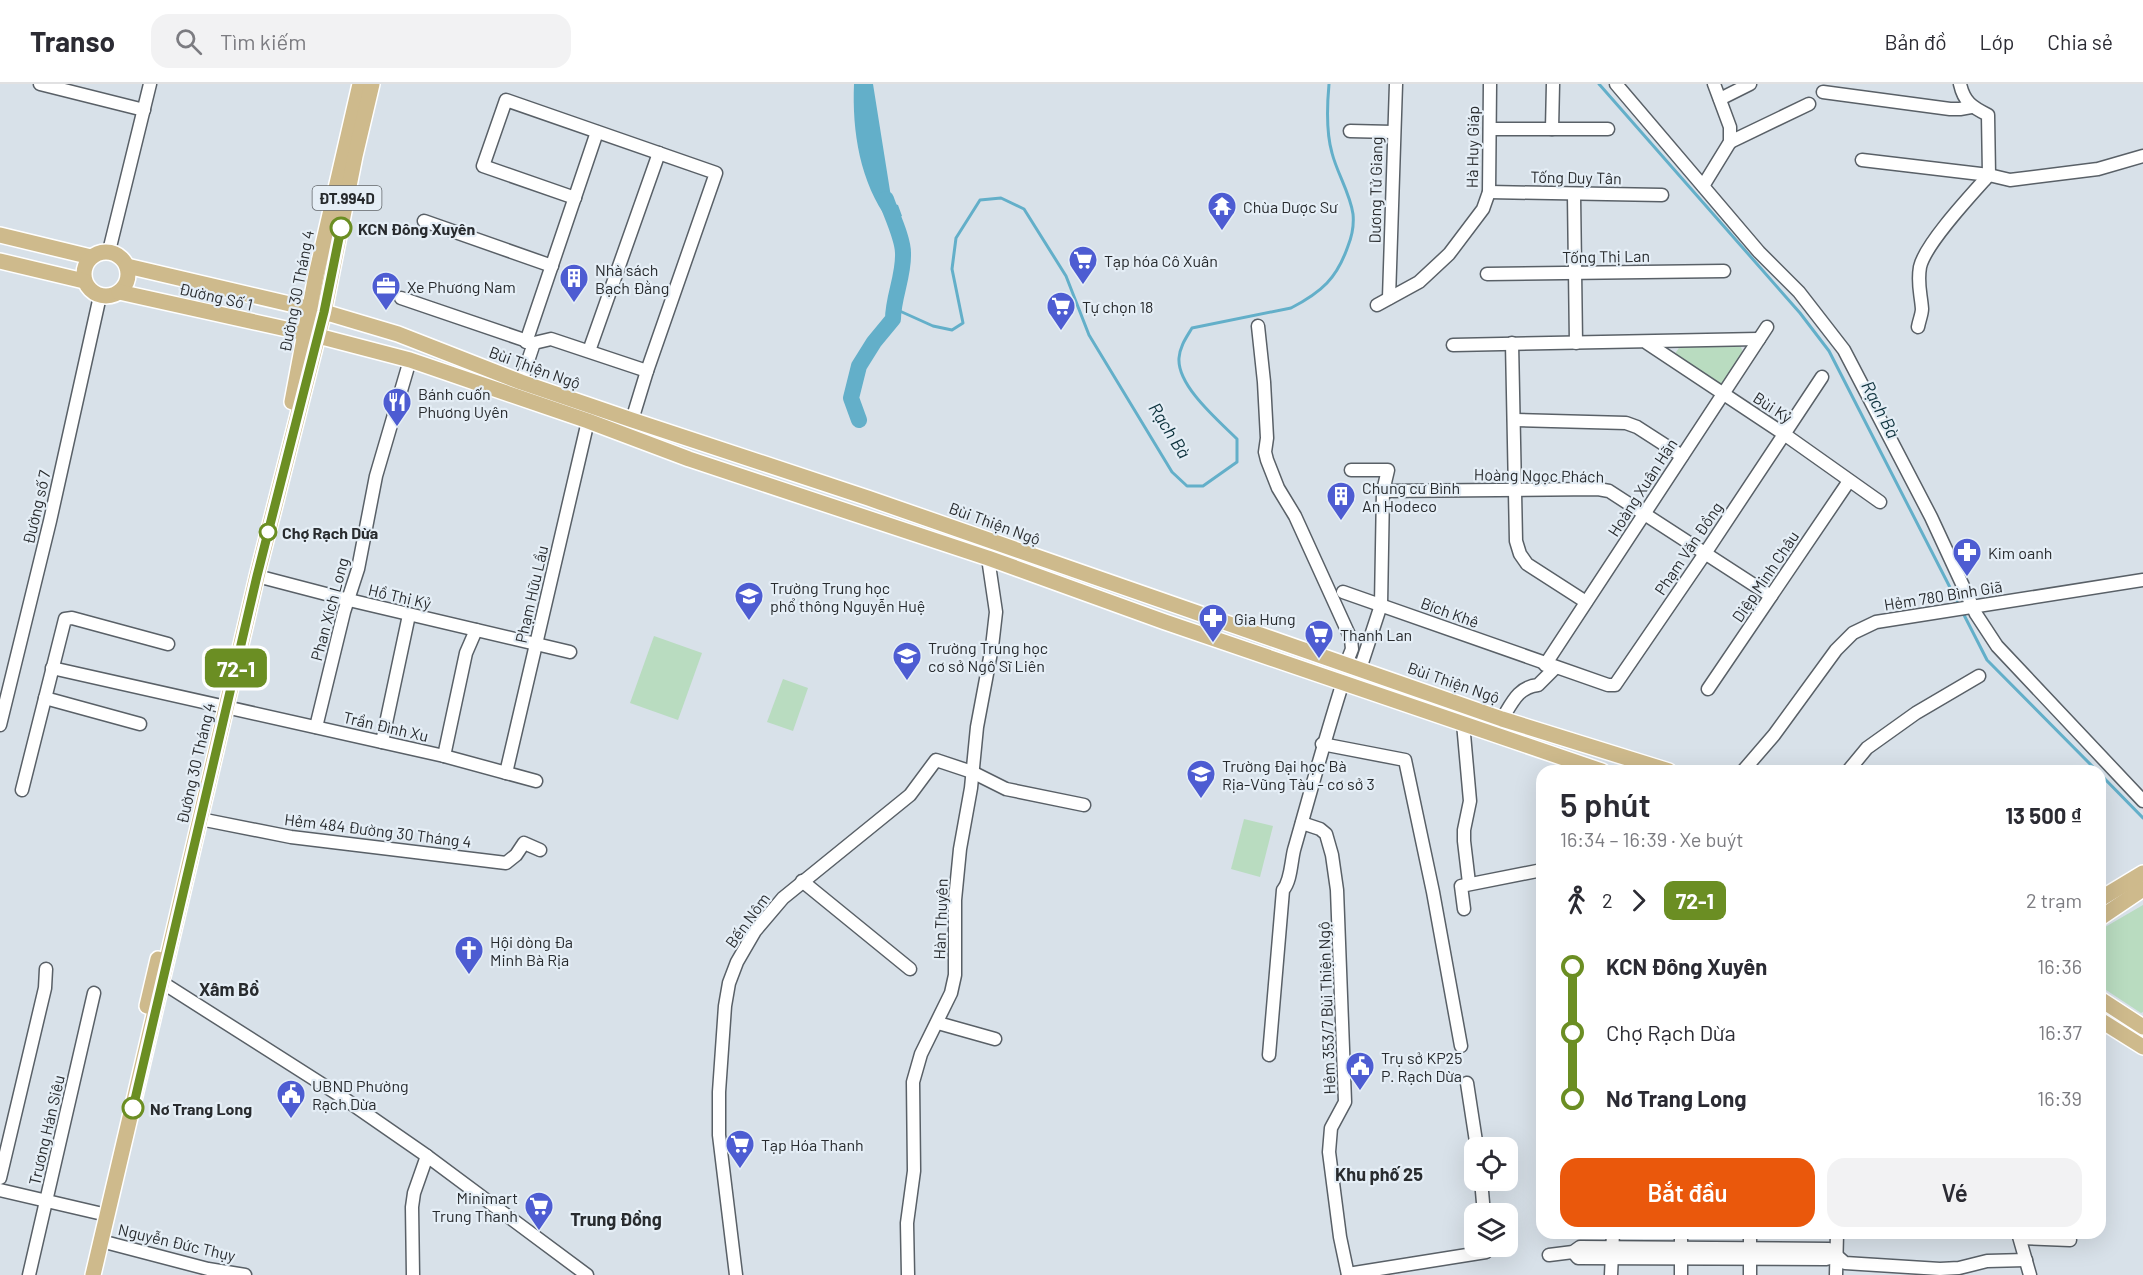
<!DOCTYPE html>
<html lang="vi">
<head>
<meta charset="utf-8">
<style>
	body { margin:0; font-family:Barlow,sans-serif; background:#f2f2f3; color:#2b2b33; height:100vh; display:flex; flex-direction:column; font-size:22px; white-space:nowrap }
	* { box-sizing:border-box; margin:0 }
	p { font-size:20px; color:#7c7c81 }
	.icon { flex:none; width:33px; height:33px; fill:none; stroke:currentColor; stroke-width:2; stroke-linecap:round; stroke-linejoin:round }
	.map { position:relative; flex:1; overflow:hidden }
	.sheet { position:absolute; left:1536px; top:681px; width:570px; height:474px; display:flex; flex-direction:column; background:#fff; border-radius:18px; box-shadow:0 6px 24px #0002 }
	.sheet>* { flex:none }
	.badge { padding:0 12px; border-radius:9px; font-size:21px; line-height:39px }
	.buttons { position:absolute; left:1464px; top:1053px; display:grid; gap:12px }
	.buttons a { display:grid; place-items:center; width:54px; height:54px; border-radius:12px; background:#fff; box-shadow:0 6px 24px #0002; font-size:30px }
	.map>.badge { position:absolute; translate:-50% -50%; box-shadow:0 0 0 3px #fff }
	.legs { display:flex; align-items:center; gap:9px; height:66px; padding:0 24px; font-size:20px }
	.legs p { margin-inline-start:auto }
	.summary { display:flex; align-items:center; justify-content:space-between; height:102px; padding:0 24px }
	h1 { font-size:33px; font-weight:600; line-height:45px }
	.action { display:flex; gap:12px; margin-top:auto; padding:12px 24px }
	.action a { flex:1; height:69px; border-radius:18px; background:#ea580c; color:#fff; font-size:24px; font-weight:600; line-height:69px; text-align:center }
	.action a+a { background:#f2f2f3; color:#2b2b33 }
	ul { padding:0 24px; list-style:none }
	li { display:flex; align-items:center; gap:21px; height:66px; font-size:22px }
	li i { display:grid; place-items:center; width:9px; height:100%; margin:0 8px; background:currentColor }
	li i::after { content:''; width:15px; height:15px; margin:-8px; border:4px solid; border-radius:50%; background:#fff }
	li p { margin-inline-start:auto }
	li:first-child i { background:linear-gradient(#0000 50%,currentColor 0) }
	li:last-child i { background:linear-gradient(currentColor 50%,#0000 0) }
	header { display:flex; align-items:center; gap:36px; box-sizing:border-box; height:84px; padding:0 30px; background:#fff; border-bottom:2px solid #e1e1e2 }
	header strong { font-size:28px }
	nav { display:flex; gap:33px; margin-inline-start:auto; font-size:21px }
	.search { width:420px; height:54px; background:#f2f2f3; display:flex; align-items:center; gap:15px; box-sizing:border-box; padding:0 21px; border-radius:18px; color:#7c7c81; font-size:22px }
	.map>svg:first-child { display:block }
</style>
</head>
<body>
<header>
<strong>Transo</strong>
<div class="search"><svg class="icon" aria-label="search" viewBox="0 0 24 24"><circle cx="10" cy="10" r="6"/><path d="M15 15l6 6"/></svg>Tìm kiếm</div>
<nav><a>Bản đồ</a><a>Lớp</a><a>Chia sẻ</a></nav>
</header>
<div class="map">
<svg width="2143" height="1191" viewBox="0 0 2143 1191">
	<rect width="100%" height="100%" fill="#d8e1e9"/>
	<!-- green -->
	<g fill="#b9dcc0">
		<path d="M1681,261L1738,262L1741,263L1743,269L1725,301L1716,299L1674,271Z"/>
		<path d="M654,552L702,569L678,636L630,619Z"/>
		<path d="M783,595L808,604L793,647L767,638Z"/>
		<path d="M1244,735L1273,742L1260,793L1231,785Z"/>
		<path d="M2143,821V928L2141,929L2100,902V846Z"/>
	</g>
	<!-- water -->
	<path fill="#63afc9" d="M854,0H873L891,113L894,120L898,121L902,132L889,137C860,99 852,47 854,0Z"/>
	<g fill="none" stroke-linecap="round" stroke-linejoin="round">
		<!-- stream -->
		<g stroke="#63afc9" stroke-width="3">
			<path d="M1599,0L1800,229L1829,267L1959,521"/>
			<path d="M893,224L933,242L952,246L963,239L952,185L956,154L980,116L1001,114L1024,125L1066,192L1089,251L1172,388L1187,402H1203L1237,378V355C1219,337 1177,302 1179,274C1180,262 1186,254 1192,244L1291,224C1322,208 1337,194 1348,162C1352,152 1354,140 1353,130C1350,109 1337,89 1332,69C1326,48 1327,22 1329,0"/>
			<path d="M1962,527L1987,576L2097,687"/>
			<path d="M2100,690L2143,734"/>
		</g>
		<!-- river -->
		<path stroke="#63afc9" stroke-width="16" d="M859,336L851,314L859,282L874,258L893,235C893,213 904,192 903,169C903,154 891,130 886,115"/>
		<!-- minor casing -->
		<g stroke="#596067" stroke-width="15">
			<g id="minor">
				<path d="M40,0L144,26"/>
				<path d="M1616,0L1759,168L1799,208L1844,266L1931,433L1976,530L1997,562L2143,717"/>
				<path d="M1823,8L1950,25H1960L1971,23"/>
				<path d="M1720,15L1750,0"/>
				<path d="M1490,45H1608"/>
				<path d="M1552,45L1553,0"/>
				<path d="M1350,47L1393,48"/>
				<path d="M1730,58L1809,20"/>
				<path d="M1862,76L1989,91L2010,96L2098,85L2143,72"/>
				<path d="M1703,102L1730,58V43L1714,0"/>
				<path d="M1489,108L1662,111"/>
				<path d="M1574,111L1576,259"/>
				<path d="M575,114L483,82L506,16L716,89L647,287L632,336"/>
				<path d="M424,137L552,182"/>
				<path d="M109,167L150,0"/>
				<path d="M1487,190L1724,187"/>
				<path d="M401,214L533,259"/>
				<path d="M1389,214L1396,0"/>
				<path d="M1377,221L1419,198L1449,170L1483,125L1489,108L1490,0"/>
				<path d="M1258,242L1264,298L1267,354L1265,368L1267,376L1278,404L1295,432L1351,555L1352,565L1346,580"/>
				<path d="M1918,243C1919,237 1922,230 1922,225C1921,210 1917,200 1920,183C1925,160 1972,110 1989,91L1988,31C1972,23 1964,18 1960,0"/>
				<path d="M526,258L597,48"/>
				<path d="M1512,259L1516,457L1520,470L1527,480L1586,518"/>
				<path d="M1647,259L1784,350L1880,418"/>
				<path d="M1453,261L1759,255"/>
				<path d="M589,267L659,69"/>
				<path d="M521,298L534,259L551,255L647,287"/>
				<path d="M1514,336L1626,339L1637,343L1682,372"/>
				<path d="M1351,386H1388L1383,407L1381,521L1360,585"/>
				<path d="M1383,407L1598,405L1609,407L1771,512"/>
				<path d="M257,492L349,516L570,568"/>
				<path d="M1343,508L1608,601H1615L1706,468L1822,293"/>
				<path d="M1545,581L1767,243"/>
				<path d="M52,584L444,672L536,697"/>
				<path d="M1708,605L1849,397"/>
				<path d="M45,614L140,640"/>
				<path d="M1502,635C1512,619 1518,603 1538,601L1555,584"/>
				<path d="M1463,639L1470,717L1464,746V757L1469,799"/>
				<path d="M0,641L50,437L100,212"/>
				<path d="M316,643L344,528L358,485L376,392L410,276"/>
				<path d="M382,658L409,531"/>
				<path d="M1322,660L1405,676L1433,808L1461,962"/>
				<path d="M444,672L466,569L476,546"/>
				<path d="M1743,687L1774,651L1836,566L1853,549L1876,538L2143,496"/>
				<path d="M1848,687L1867,664L1916,629L1979,592"/>
				<path d="M506,689L588,337"/>
				<path d="M22,706L65,535L72,534L168,560"/>
				<path d="M200,735L291,753L506,779L516,771L524,759L540,766"/>
				<path d="M1302,739L1320,745L1326,750L1332,771L1337,806L1345,1018L1331,1044L1329,1068L1340,1153L1348,1191"/>
				<path d="M802,797L910,885"/>
				<path d="M1464,825L1461,802L1542,786"/>
				<path d="M163,899L339,1011L427,1072L587,1191"/>
				<path d="M938,939L995,955"/>
				<path d="M1269,971L1283,806C1291,797 1291,778 1294,766C1310,710 1325,654 1343,598"/>
				<path d="M1467,999L1477,1064"/>
				<path d="M0,1094L45,904L46,885"/>
				<path d="M1481,1096L1484,1130"/>
				<path d="M0,1106L107,1131"/>
				<path d="M1750,1149V1191"/>
				<path d="M2018,1149L2030,1191"/>
				<path d="M2020,1154L2070,1156"/>
				<path d="M101,1157L208,1185L245,1191"/>
				<path d="M1573,1168L1578,1174L1826,1175L1837,1172"/>
				<path d="M1549,1171L1573,1168L1580,1163L1829,1165L1845,1179L1940,1185L1959,1184L1987,1177L2026,1176"/>
				<path d="M1348,1190L1486,1168V1162"/>
				<path d="M29,1191L94,909"/>
				<path d="M413,1191L412,1123L414,1109L427,1072"/>
				<path d="M736,1191L719,1051V1008L725,922L729,899L737,878L755,847L783,814L910,711L936,676L972,688L1006,705L1084,721"/>
				<path d="M908,1191L907,1139L914,1087L913,998L921,970L951,909L955,891V816L960,765L971,704L977,643L992,563L996,528L988,474"/>
				<path d="M1611,1191L1613,1149"/>
				<path d="M1681,1191V1149"/>
				<path d="M1836,1191L1837,1149"/>
			</g>
		</g>
		<!-- major casing -->
		<g stroke="#fff" stroke-width="18">
			<g id="major">
				<path d="M0,151L91,173"/>
				<circle cx="106" cy="190" r="22"/>
				<path d="M0,177L84,197"/>
				<path d="M127,182L324,228L398,250L521,298L632,336L868,414L1502,635L1669,687"/>
				<path d="M119,208L318,252L410,276L588,337L689,375L988,474L1165,538L1602,687"/>
				<path d="M292,318L316,191L360,0"/>
				<path d="M2100,815L2143,789"/>
				<path d="M2100,834L2143,805"/>
				<path d="M2100,915L2143,943"/>
				<path d="M147,922L158,875"/>
				<path d="M2100,936L2143,963"/>
				<path d="M93,1191L257,492L324,228L355,72L372,0"/>
			</g>
		</g>
		<!-- minor -->
		<use href="#minor" stroke="#fff" stroke-width="12"/>
		<!-- major -->
		<use href="#major" stroke="#ceba8c" stroke-width="15"/>
	</g>
	<g fill="none" stroke-linecap="round" stroke-linejoin="round">
		<!-- line-1 casing -->
		<g stroke="#fff" stroke-width="14">
			<path id="line-1" d="M133,1024L257,492L324,228L341,144"/>
		</g>
		<!-- line-1 -->
		<use href="#line-1" stroke="#6b8e23" stroke-width="9"/>
	</g>
	<!-- icons -->
	<defs>
		<g id="temple-pin" transform="scale(1.5)"><path d="M0 17L-7.5 6A9.5 9.5 0 1 1 7.5 6Z" fill="#4d5cd2" stroke="#e5eef6"/><path d="M0-6L5-2H3V0L6.5 2.5H4V6H1.5V3h-3V6H-4V2.5H-6.5L-3 0V-2H-5Z" fill="#fff"/></g>
		<g id="supermarket-pin" transform="scale(1.5)"><path d="M0 17L-7.5 6A9.5 9.5 0 1 1 7.5 6Z" fill="#4d5cd2" stroke="#e5eef6"/><path d="M-6-5.5h2.5l.6 2H6L4.5 2H-2.5L-4.4-4H-6ZM-1.5 3.2a1.3 1.3 0 1 0 .1 0ZM3 3.2a1.3 1.3 0 1 0 .1 0Z" fill="#fff"/></g>
		<g id="building-pin" transform="scale(1.5)"><path d="M0 17L-7.5 6A9.5 9.5 0 1 1 7.5 6Z" fill="#4d5cd2" stroke="#e5eef6"/><path d="M-4-6H4V6H1V3H-1V6H-4ZM-2.5-4.3h1.7v1.8h-1.7ZM.8-4.3h1.7v1.8H.8ZM-2.5-1h1.7V.8h-1.7ZM.8-1h1.7V.8H.8Z" fill="#fff"/></g>
		<g id="office-pin" transform="scale(1.5)"><path d="M0 17L-7.5 6A9.5 9.5 0 1 1 7.5 6Z" fill="#4d5cd2" stroke="#e5eef6"/><path d="M-6-3h4V-5.5h4V-3h4V5H-6ZM-1-4.5V-3h2v-1.5ZM-6 0V1H6V0Z" fill="#fff"/></g>
		<g id="restaurant-pin" transform="scale(1.5)"><path d="M0 17L-7.5 6A9.5 9.5 0 1 1 7.5 6Z" fill="#4d5cd2" stroke="#e5eef6"/><path d="M-5-6h1v4h1v-4h1v4h1v-4h1v5L-1.5 .5V6h-2V.5L-5-1ZM5-6V6H3V1.5H1.5Q1.5-4 5-6Z" fill="#fff"/></g>
		<g id="pharmacy-pin" transform="scale(1.5)"><path d="M0 17L-7.5 6A9.5 9.5 0 1 1 7.5 6Z" fill="#4d5cd2" stroke="#e5eef6"/><path d="M-2-6h4v4h4v4h-4v4h-4v-4h-4v-4h4Z" fill="#fff"/></g>
		<g id="school-pin" transform="scale(1.5)"><path d="M0 17L-7.5 6A9.5 9.5 0 1 1 7.5 6Z" fill="#4d5cd2" stroke="#e5eef6"/><path d="M0-5L7-2L0 1L-7-2ZM-4 1L0 2.5L4 1V4Q0 6-4 4Z" fill="#fff"/></g>
		<g id="university-pin" transform="scale(1.5)"><path d="M0 17L-7.5 6A9.5 9.5 0 1 1 7.5 6Z" fill="#4d5cd2" stroke="#e5eef6"/><path d="M0-5L7-2L0 1L-7-2ZM-4 1L0 2.5L4 1V4Q0 6-4 4Z" fill="#fff"/></g>
		<g id="church-pin" transform="scale(1.5)"><path d="M0 17L-7.5 6A9.5 9.5 0 1 1 7.5 6Z" fill="#4d5cd2" stroke="#e5eef6"/><path d="M-1.2-6h2.4v3.5h3.3v2.4h-3.3V6h-2.4V-.1h-3.3v-2.4h3.3Z" fill="#fff"/></g>
		<g id="civic-pin" transform="scale(1.5)"><path d="M0 17L-7.5 6A9.5 9.5 0 1 1 7.5 6Z" fill="#4d5cd2" stroke="#e5eef6"/><path d="M-.6-6.5H3V-4.5H.6V-3L4-1V1h2V6H-6V1h2V-1L-.6-3ZM-1.2 2.5V6h2.4V2.5Z" fill="#fff"/></g>
	</defs>
	<g fill-rule="evenodd">
		<use href="#temple-pin" x="1222" y="122"/>
		<use href="#supermarket-pin" x="1083" y="176"/>
		<use href="#building-pin" x="574" y="194"/>
		<use href="#office-pin" x="386" y="202"/>
		<use href="#supermarket-pin" x="1061" y="222"/>
		<use href="#restaurant-pin" x="397" y="318"/>
		<use href="#building-pin" x="1341" y="412"/>
		<use href="#pharmacy-pin" x="1967" y="468"/>
		<use href="#school-pin" x="749" y="512"/>
		<use href="#pharmacy-pin" x="1213" y="534"/>
		<use href="#supermarket-pin" x="1319" y="550"/>
		<use href="#school-pin" x="907" y="572"/>
		<use href="#university-pin" x="1201" y="690"/>
		<use href="#church-pin" x="469" y="866"/>
		<use href="#civic-pin" x="1360" y="982"/>
		<use href="#civic-pin" x="291" y="1010"/>
		<use href="#supermarket-pin" x="740" y="1060"/>
		<use href="#supermarket-pin" x="539" y="1122"/>
	</g>
	<!-- markers -->
	<g fill="#fff" stroke="#6b8e23" stroke-width="3">
		<circle cx="341" cy="144" r="10"/>
		<circle cx="268" cy="448" r="8"/>
		<circle cx="133" cy="1024" r="10"/>
	</g>
	<g text-anchor="middle" dominant-baseline="central" stroke-width="4.5" stroke-linejoin="round" paint-order="stroke">
		<!-- shield labels -->
		<rect fill="#e5eef6" stroke="#61666a" stroke-width="1.5" x="312.5" y="102" width="69" height="24" rx="4.5"/>
		<g font-size="15" font-weight="bold" fill="#282b2e">
			<text x="347" y="114">ĐT.994D</text>
		</g>
		<!-- street labels -->
		<g font-size="16" fill="#282b2e" stroke="#e5eef6">
			<text transform="translate(1472 63) rotate(-89)">Hà Huy Giáp</text>
			<text transform="translate(1576 93) rotate(1)">Tống Duy Tân</text>
			<text transform="translate(1375 106) rotate(-89)">Dương Tử Giang</text>
			<text transform="translate(1606 172) rotate(-1)">Tống Thị Lan</text>
			<text transform="translate(296 207) rotate(-79)">Đường 30 Tháng 4</text>
			<text transform="translate(216 212) rotate(13)">Đường Số 1</text>
			<text transform="translate(535 283) rotate(20)">Bùi Thiện Ngộ</text>
			<text transform="translate(1773 323) rotate(33)">Bùi Kỷ</text>
			<text transform="translate(1539 391) rotate(1)">Hoàng Ngọc Phách</text>
			<text transform="translate(1642 403) rotate(-57)">Hoàng Xuân Hãn</text>
			<text transform="translate(36 423) rotate(-77)">Đường số 7</text>
			<text transform="translate(995 439) rotate(20)">Bùi Thiện Ngộ</text>
			<text transform="translate(1688 464) rotate(-56)">Phạm Văn Đồng</text>
			<text transform="translate(1765 492) rotate(-56)">Diệp Minh Châu</text>
			<text transform="translate(531 510) rotate(-77)">Phạm Hữu Lầu</text>
			<text transform="translate(1943 511) rotate(-9)">Hẻm 780 Bình Giã</text>
			<text transform="translate(400 512) rotate(13)">Hồ Thị Kỷ</text>
			<text transform="translate(329 525) rotate(-75)">Phan Xích Long</text>
			<text transform="translate(1450 528) rotate(20)">Bích Khê</text>
			<text transform="translate(1454 598) rotate(19)">Bùi Thiện Ngộ</text>
			<text transform="translate(386 642) rotate(13)">Trần Đình Xu</text>
			<text transform="translate(195 679) rotate(-77)">Đường 30 Tháng 4</text>
			<text transform="translate(378 746) rotate(7)">Hẻm 484 Đường 30 Tháng 4</text>
			<text transform="translate(940 835) rotate(-88)">Hàn Thuyên</text>
			<text transform="translate(747 836) rotate(-54)">Bến Nôm</text>
			<text transform="translate(1326 924) rotate(-92)">Hẻm 353/7 Bùi Thiện Ngộ</text>
			<text transform="translate(46 1046) rotate(-77)">Trương Hán Siêu</text>
			<text transform="translate(177 1158) rotate(13)">Nguyễn Đức Thụy</text>
		</g>
		<!-- poi labels -->
		<g font-size="16" fill="#282b2e" stroke="#e5eef6" text-anchor="start">
			<text x="1243" y="122">Chùa Dược Sư</text>
			<text x="1104" y="176">Tạp hóa Cô Xuân</text>
			<text x="595" y="185">Nhà sách<tspan x="595" dy="18">Bạch Đằng</tspan></text>
			<text x="407" y="202">Xe Phương Nam</text>
			<text x="1082" y="222">Tự chọn 18</text>
			<text x="418" y="309">Bánh cuốn<tspan x="418" dy="18">Phương Uyên</tspan></text>
			<text x="1362" y="403">Chung cư Bình<tspan x="1362" dy="18">An Hodeco</tspan></text>
			<text x="1988" y="468">Kim oanh</text>
			<text x="770" y="503">Trường Trung học<tspan x="770" dy="18">phổ thông Nguyễn Huệ</tspan></text>
			<text x="1234" y="534">Gia Hưng</text>
			<text x="1340" y="550">Thanh Lan</text>
			<text x="928" y="563">Trường Trung học<tspan x="928" dy="18">cơ sở Ngô Sĩ Liên</tspan></text>
			<text x="1222" y="681">Trường Đại học Bà<tspan x="1222" dy="18">Rịa-Vũng Tàu - cơ sở 3</tspan></text>
			<text x="490" y="857">Hội dòng Đa<tspan x="490" dy="18">Minh Bà Rịa</tspan></text>
			<text x="1381" y="973">Trụ sở KP25<tspan x="1381" dy="18">P. Rạch Dừa</tspan></text>
			<text x="312" y="1001">UBND Phường<tspan x="312" dy="18">Rạch Dừa</tspan></text>
			<text x="761" y="1060">Tạp Hóa Thanh</text>
			<text x="518" y="1113" text-anchor="end">Minimart<tspan x="518" dy="18">Trung Thanh</tspan></text>
		</g>
		<!-- stop labels -->
		<g font-size="16" font-weight="bold" fill="#282b2e" stroke="#e5eef6" text-anchor="start">
			<text x="358" y="144">KCN Đông Xuyên</text>
			<text x="282" y="448">Chợ Rạch Dừa</text>
			<text x="150" y="1024">Nơ Trang Long</text>
		</g>
		<!-- water labels -->
		<g font-size="18" font-style="italic" fill="#0c313c" stroke="#e5eef6">
			<text transform="translate(1881 325) rotate(63)">Rạch Bà</text>
			<text transform="translate(1170 346) rotate(58)">Rạch Bà</text>
		</g>
		<!-- neighbourhood labels -->
		<g font-size="18" font-weight="bold" fill="#282b2e" stroke="#e5eef6">
			<text x="229" y="905">Xâm Bồ</text>
			<text x="1379" y="1090">Khu phố 25</text>
			<text x="616" y="1135">Trung Đồng</text>
		</g>
	</g>
</svg>
<div class="buttons">
<a><svg class="icon" aria-label="locate" viewBox="0 0 24 24"><circle cx="12" cy="12" r="6"/><path d="M12 2v4M12 18v4M2 12h4M18 12h4"/></svg></a>
<a><svg class="icon" aria-label="layers" viewBox="0 0 24 24"><path d="M12 4l9 5-9 5-9-5zM3 14l9 5 9-5"/></svg></a>
</div>
<b class="badge" style="left:236px;top:584px;background:#6b8e23;color:#fff">72-1</b>
<section class="sheet">
<div class="summary"><div><h1>5 phút</h1><p>16:34 – 16:39 · Xe buýt</p></div><b>13 500 ₫</b></div>
<div class="legs"><svg class="icon" aria-label="walk" viewBox="0 0 24 24"><circle cx="13" cy="4" r="2"/><path d="M13 8l-2 6 4 7M11 14l-3 7M7 12l3-4h3l4 4"/></svg>2<svg class="icon" aria-label="forward" viewBox="0 0 24 24"><path d="M9 5l7 7-7 7"/></svg><b class="badge" style="background:#6b8e23;color:#fff">72-1</b><p>2 trạm</p></div>
<ul>
<li><i style="color:#6b8e23"></i><b>KCN Đông Xuyên</b><p>16:36</p></li>
<li><i style="color:#6b8e23"></i><span>Chợ Rạch Dừa</span><p>16:37</p></li>
<li><i style="color:#6b8e23"></i><b>Nơ Trang Long</b><p>16:39</p></li>
</ul>
<div class="action"><a>Bắt đầu</a><a>Vé</a></div>
</section>
</div>
</body>
</html>
